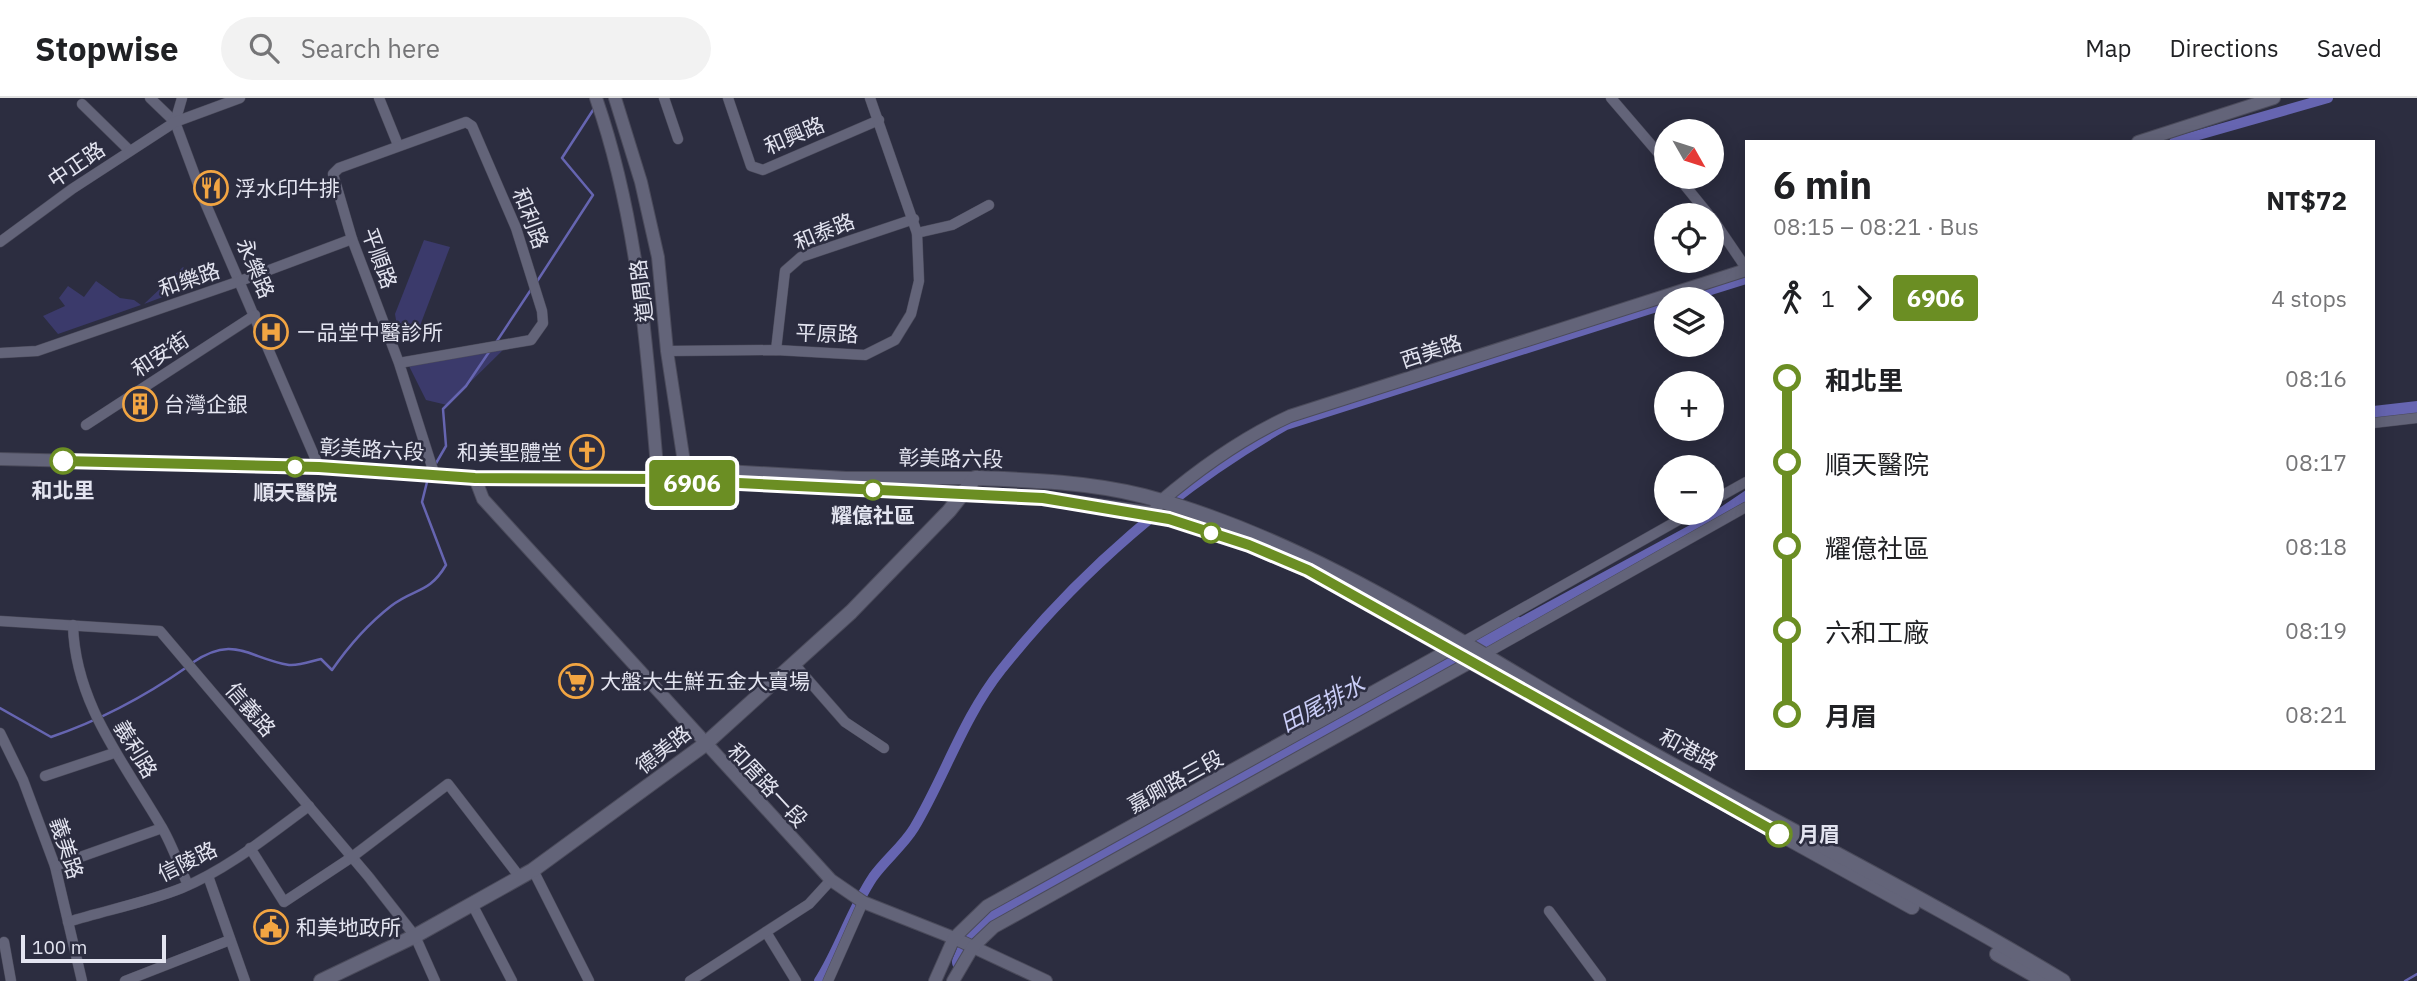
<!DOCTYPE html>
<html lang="en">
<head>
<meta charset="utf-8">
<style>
	body { margin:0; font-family:"IBM Plex Sans","Noto Sans TC",sans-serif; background:#f2f2f2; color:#202124; height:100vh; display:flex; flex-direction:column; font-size:26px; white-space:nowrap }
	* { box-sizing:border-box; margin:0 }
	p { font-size:23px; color:#757577 }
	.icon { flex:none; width:38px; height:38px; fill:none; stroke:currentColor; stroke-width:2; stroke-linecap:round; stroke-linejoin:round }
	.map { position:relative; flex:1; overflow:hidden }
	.sheet { position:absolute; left:1745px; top:42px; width:630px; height:630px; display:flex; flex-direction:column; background:#fff; border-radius:0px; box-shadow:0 4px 18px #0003 }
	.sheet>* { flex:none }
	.badge { padding:0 14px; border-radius:5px; font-size:24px; line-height:46px }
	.needle { width:46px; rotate:129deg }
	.fabs { position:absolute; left:1654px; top:21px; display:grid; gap:14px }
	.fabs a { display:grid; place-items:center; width:70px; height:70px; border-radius:50%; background:#fff; box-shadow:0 4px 18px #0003; font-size:35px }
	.scale { position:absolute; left:21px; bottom:18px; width:145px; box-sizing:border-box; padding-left:7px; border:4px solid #e3e4f0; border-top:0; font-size:19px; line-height:24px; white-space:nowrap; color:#e3e4f0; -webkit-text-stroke:5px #2c2d40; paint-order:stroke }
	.map>.badge { position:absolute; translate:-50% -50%; box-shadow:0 0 0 4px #fff }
	.legs { display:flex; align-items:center; gap:10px; height:77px; padding:0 28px; font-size:23px }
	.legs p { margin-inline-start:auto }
	.overview { display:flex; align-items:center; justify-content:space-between; height:119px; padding:0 28px }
	h1 { font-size:38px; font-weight:700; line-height:52px }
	ul { padding:0 28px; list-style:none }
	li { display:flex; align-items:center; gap:24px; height:84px; font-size:26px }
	li i { display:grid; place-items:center; width:10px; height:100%; margin:0 9px; background:currentColor }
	li i::after { content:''; width:18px; height:18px; margin:-9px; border:5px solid; border-radius:50%; background:#fff }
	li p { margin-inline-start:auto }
	li:first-child i { background:linear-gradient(#0000 50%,currentColor 0) }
	li:last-child i { background:linear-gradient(currentColor 50%,#0000 0) }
	header { display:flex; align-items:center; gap:42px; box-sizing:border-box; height:98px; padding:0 35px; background:#fff; border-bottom:2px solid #e0e0e0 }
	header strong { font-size:33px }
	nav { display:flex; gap:38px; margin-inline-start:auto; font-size:24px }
	.search { width:490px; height:63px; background:#f2f2f2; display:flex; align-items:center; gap:18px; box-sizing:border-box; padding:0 24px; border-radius:38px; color:#757577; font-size:26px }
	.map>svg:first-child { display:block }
</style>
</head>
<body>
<header>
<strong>Stopwise</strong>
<div class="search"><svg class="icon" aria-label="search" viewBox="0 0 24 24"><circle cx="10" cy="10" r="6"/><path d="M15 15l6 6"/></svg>Search here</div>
<nav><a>Map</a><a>Directions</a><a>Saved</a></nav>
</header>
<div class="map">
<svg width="2417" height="883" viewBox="0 0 2417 883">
	<rect width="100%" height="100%" fill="#2c2d40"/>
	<!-- green -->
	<g fill="#3b3a6b">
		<path d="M424,142L450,149L413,246L399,240L395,216Z"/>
		<path d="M183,169L191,176L184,184L193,179L200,186L177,196L178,189L171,196L144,206Z"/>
		<path d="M96,183L120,200L134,202L141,207L58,236L43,218L65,208L59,200L68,188L84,199Z"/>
		<path d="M505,250L447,307L426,302L407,264Z"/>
	</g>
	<!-- water -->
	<g fill="#6665b1">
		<path d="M2417,303V317L2373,322V308Z"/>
		<path d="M1746,392V405L1500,543L1489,536L1712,415Z"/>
	</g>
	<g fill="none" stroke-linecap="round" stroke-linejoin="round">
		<!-- stream -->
		<g stroke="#6665b1" stroke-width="2.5">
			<path d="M536,185L593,97L562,60L595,9"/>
			<path d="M495,246L532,190"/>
			<path d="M435,367L446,348L443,311L466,288L489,254"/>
			<path d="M192,565C234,536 248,560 289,567C299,568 312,563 321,561L332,572C348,549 368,526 391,508C414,490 429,496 446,467L422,404L428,380"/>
			<path d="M0,610L51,639C101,622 144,599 187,569"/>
			<path d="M2405,883L2417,876"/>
		</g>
		<!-- canal -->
		<g stroke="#6665b1" stroke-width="10">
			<path d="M2174,44L2328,0"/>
			<path d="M1682,201L1746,181"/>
			<path d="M819,883C840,850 851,812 873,779C885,762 903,748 914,730C945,678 963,620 1001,572C1078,475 1178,388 1286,327L1666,206"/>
		</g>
		<!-- river -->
		<path stroke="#6665b1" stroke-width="18" d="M961,864L974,833L1018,805L1266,663L1515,527"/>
		<!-- minor casing -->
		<g stroke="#4b4b5b" stroke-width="11">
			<g id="minor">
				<path d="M150,0L175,24"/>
				<path d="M379,0L398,47"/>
				<path d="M664,0L678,41"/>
				<path d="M728,0L751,68L763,72L879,22"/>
				<path d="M1611,0L1666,64"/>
				<path d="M82,6L130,53"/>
				<path d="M175,24L204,102L319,369"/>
				<path d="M175,24L182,0"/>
				<path d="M1678,79L1709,117"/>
				<path d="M1712,120L1746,170"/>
				<path d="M917,135L952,127L989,107"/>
				<path d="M0,144L72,91L175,24L240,0"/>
				<path d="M776,252L785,173L801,159L914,121"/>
				<path d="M667,253L776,252L865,257L895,242L911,216L919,183L917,135L870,0"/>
				<path d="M0,255L37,253L240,183L352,141"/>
				<path d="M399,265L531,242L543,225L542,213L516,130L472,28L466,24L339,70L333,76L352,141L399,265L434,375"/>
				<path d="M2373,325L2417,320"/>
				<path d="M86,327L255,217"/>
				<path d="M1712,403L1746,384"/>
				<path d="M0,523L160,533L368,778L415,838L435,883"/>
				<path d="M73,527C75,605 123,663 161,728C172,746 179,768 188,787"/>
				<path d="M1463,544L1691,415"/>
				<path d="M1485,556L1746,409"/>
				<path d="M795,567L845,624L884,650"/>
				<path d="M0,635L23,682L55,768L82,883"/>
				<path d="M45,678L114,655"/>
				<path d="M250,750L284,804L352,759L448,686L519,778"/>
				<path d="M55,768L162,730"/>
				<path d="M533,772L589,883"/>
				<path d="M208,778L245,883"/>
				<path d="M472,806L512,883"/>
				<path d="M1549,813L1601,883"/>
				<path d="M68,824C106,812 145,805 182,790C228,771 269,737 309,708"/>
				<path d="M766,834L796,883"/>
				<path d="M4,844L11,883"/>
				<path d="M125,883L230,842"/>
				<path d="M690,883L809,806L831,782"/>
				<path d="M828,883L863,804"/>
			</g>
		</g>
		<!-- tertiary casing -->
		<g stroke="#4b4b5b" stroke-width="14">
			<g id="tertiary">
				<path d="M596,0C639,124 647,252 658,381"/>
				<path d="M615,0L641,84L658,159L667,253L687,384"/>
				<path d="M2138,44L2274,0"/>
				<path d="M0,361L319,369L475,380L658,381L962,396"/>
				<path d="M679,375L726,373L846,380H975"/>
				<path d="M475,380L483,401L831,782L863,804L954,840L1046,883"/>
				<path d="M1156,410L1160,404C1201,369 1242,340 1290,318L1746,172"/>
				<path d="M935,883L954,840L987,808L1456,548"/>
				<path d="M953,883L973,849L994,829L1478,560"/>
			</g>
		</g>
		<!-- secondary casing -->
		<g stroke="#4b4b5b" stroke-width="16">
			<g id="secondary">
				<path d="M962,396L1043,400L1152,416L1249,447L1308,472L1633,655"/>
				<path d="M1666,673L1912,809"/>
				<path d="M1997,856L2043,882"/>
				<path d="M321,883L415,838L533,772L704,647L851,514L949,413L975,380C1030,382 1090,384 1144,398C1323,446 1477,557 1637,647C1778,727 1924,799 2063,883"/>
			</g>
		</g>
		<!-- minor -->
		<use href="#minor" stroke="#636479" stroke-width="10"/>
		<!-- tertiary -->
		<use href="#tertiary" stroke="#636479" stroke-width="12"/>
		<!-- secondary -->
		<use href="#secondary" stroke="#636479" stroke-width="14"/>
	</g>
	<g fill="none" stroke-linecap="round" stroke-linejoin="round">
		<!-- line-1 casing -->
		<g stroke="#fff" stroke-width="16">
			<path id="line-1" d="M63,363L319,369L475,380L658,381L1043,400L1169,421L1249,447L1308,472L1779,736"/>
		</g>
		<!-- line-1 -->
		<use href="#line-1" stroke="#6b8e23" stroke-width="10"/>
	</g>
	<!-- icons -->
	<defs>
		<g id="restaurant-ring" transform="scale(1.75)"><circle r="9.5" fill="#2c2d40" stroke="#f2a542" stroke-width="1.5"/><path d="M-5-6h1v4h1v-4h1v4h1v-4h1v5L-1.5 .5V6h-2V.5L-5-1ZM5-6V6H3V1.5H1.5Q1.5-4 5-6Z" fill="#f2a542"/></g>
		<g id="hospital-ring" transform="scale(1.75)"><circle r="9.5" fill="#2c2d40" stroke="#f2a542" stroke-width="1.5"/><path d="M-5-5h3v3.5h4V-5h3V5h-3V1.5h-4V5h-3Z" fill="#f2a542"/></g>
		<g id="building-ring" transform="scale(1.75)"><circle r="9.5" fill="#2c2d40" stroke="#f2a542" stroke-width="1.5"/><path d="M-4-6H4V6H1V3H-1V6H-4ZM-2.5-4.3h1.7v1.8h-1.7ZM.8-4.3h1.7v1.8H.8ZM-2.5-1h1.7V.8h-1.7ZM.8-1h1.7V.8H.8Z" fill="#f2a542"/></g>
		<g id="church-ring" transform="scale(1.75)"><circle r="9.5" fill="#2c2d40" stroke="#f2a542" stroke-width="1.5"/><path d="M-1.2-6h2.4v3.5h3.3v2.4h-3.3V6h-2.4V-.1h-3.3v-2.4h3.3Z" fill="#f2a542"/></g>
		<g id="supermarket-ring" transform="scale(1.75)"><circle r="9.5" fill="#2c2d40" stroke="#f2a542" stroke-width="1.5"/><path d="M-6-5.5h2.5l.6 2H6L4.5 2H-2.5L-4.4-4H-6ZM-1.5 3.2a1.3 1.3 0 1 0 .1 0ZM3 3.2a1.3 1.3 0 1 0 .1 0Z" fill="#f2a542"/></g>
		<g id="civic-ring" transform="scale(1.75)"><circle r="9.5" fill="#2c2d40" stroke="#f2a542" stroke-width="1.5"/><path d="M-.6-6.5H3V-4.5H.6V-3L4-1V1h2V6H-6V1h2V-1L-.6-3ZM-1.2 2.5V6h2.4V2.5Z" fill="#f2a542"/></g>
	</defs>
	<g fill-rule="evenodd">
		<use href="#restaurant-ring" x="211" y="90"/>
		<use href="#hospital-ring" x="271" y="234"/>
		<use href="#building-ring" x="140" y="306"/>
		<use href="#church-ring" x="587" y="354"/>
		<use href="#supermarket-ring" x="576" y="583"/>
		<use href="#civic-ring" x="271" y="829"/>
	</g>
	<!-- markers -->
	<g fill="#fff" stroke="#6b8e23" stroke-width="3.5">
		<circle cx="63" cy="363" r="12"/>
		<circle cx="295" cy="369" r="9"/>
		<circle cx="873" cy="392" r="9"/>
		<circle cx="1211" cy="435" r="9"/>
		<circle cx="1779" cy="736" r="12"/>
	</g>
	<g text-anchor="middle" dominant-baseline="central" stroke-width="5" stroke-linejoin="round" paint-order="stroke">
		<!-- street labels -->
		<g font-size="21" fill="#e3e4f0" stroke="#2c2d40">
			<text transform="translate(794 37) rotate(-23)">和興路</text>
			<text transform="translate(76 66) rotate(-34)">中正路</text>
			<text transform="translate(531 120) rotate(69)">和利路</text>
			<text transform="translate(824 133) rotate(-22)">和泰路</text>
			<text transform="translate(380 160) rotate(70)">平順路</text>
			<text transform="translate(256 170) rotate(67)">永樂路</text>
			<text transform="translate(189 181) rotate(-19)">和樂路</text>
			<text transform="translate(641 193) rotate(-97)">道周路</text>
			<text transform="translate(827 235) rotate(2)">平原路</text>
			<text transform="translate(1431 253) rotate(-18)">西美路</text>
			<text transform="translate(160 256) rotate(-33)">和安街</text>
			<text transform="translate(372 351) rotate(3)">彰美路六段</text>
			<text transform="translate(951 360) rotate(1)">彰美路六段</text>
			<text transform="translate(251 611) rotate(49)">信義路</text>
			<text transform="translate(136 651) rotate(59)">義利路</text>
			<text transform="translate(663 651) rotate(-38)">德美路</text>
			<text transform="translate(1689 651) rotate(28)">和港路</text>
			<text transform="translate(1175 683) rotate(-29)">嘉卿路三段</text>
			<text transform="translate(768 687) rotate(47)">和厝路一段</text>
			<text transform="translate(67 750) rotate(72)">義美路</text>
			<text transform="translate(187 763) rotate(-26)">信陵路</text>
		</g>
		<!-- poi labels -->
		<g font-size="21" fill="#e3e4f0" stroke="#2c2d40" text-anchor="start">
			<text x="235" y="90">浮水印牛排</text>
			<text x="296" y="234">ㄧ品堂中醫診所</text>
			<text x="164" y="306">台灣企銀</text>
			<text x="562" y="354" text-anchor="end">和美聖體堂</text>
			<text x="600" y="583">大盤大生鮮五金大賣場</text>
			<text x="296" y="829">和美地政所</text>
		</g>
		<!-- stop labels -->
		<g font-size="21" font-weight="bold" fill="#e3e4f0" stroke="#2c2d40">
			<text x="63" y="392">和北里</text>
			<text x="295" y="394">順天醫院</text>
			<text x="873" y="417">耀億社區</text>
			<text x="1798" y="736" text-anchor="start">月眉</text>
		</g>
		<!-- water labels -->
		<g font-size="23" font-style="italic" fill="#cacdf7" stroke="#2c2d40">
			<text transform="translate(1322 605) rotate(-28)">田尾排水</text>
		</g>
	</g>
</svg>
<div class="fabs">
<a><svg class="needle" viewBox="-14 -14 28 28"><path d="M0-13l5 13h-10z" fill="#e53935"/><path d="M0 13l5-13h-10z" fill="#757577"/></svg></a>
<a><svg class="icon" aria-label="locate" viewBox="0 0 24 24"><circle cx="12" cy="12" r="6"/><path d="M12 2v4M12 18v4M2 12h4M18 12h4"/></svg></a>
<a><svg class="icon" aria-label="layers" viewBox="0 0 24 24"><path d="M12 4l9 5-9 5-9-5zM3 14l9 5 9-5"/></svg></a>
<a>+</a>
<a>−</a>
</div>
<div class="scale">100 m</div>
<b class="badge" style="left:692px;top:385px;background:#6b8e23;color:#fff">6906</b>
<section class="sheet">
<div class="overview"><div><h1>6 min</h1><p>08:15 – 08:21 · Bus</p></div><b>NT$72</b></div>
<div class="legs"><svg class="icon" aria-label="walk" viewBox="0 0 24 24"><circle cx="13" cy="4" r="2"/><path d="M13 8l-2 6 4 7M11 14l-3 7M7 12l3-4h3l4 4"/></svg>1<svg class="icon" aria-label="forward" viewBox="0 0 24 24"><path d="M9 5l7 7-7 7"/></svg><b class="badge" style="background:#6b8e23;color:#fff">6906</b><p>4 stops</p></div>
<ul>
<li><i style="color:#6b8e23"></i><b>和北里</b><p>08:16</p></li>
<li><i style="color:#6b8e23"></i><span>順天醫院</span><p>08:17</p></li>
<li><i style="color:#6b8e23"></i><span>耀億社區</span><p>08:18</p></li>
<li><i style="color:#6b8e23"></i><span>六和工廠</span><p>08:19</p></li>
<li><i style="color:#6b8e23"></i><b>月眉</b><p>08:21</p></li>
</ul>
</section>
</div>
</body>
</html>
